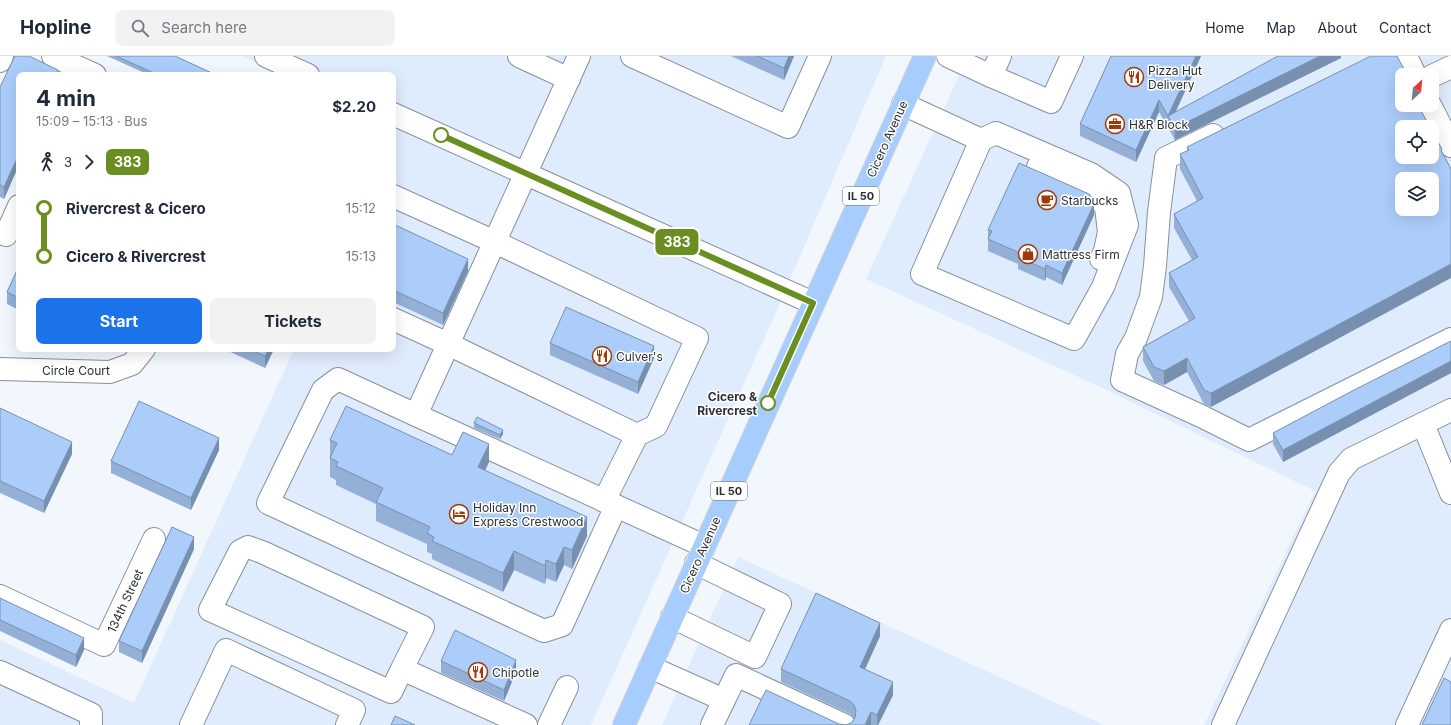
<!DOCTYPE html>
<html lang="en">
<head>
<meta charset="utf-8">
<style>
	body { margin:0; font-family:Inter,sans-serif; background:#f2f2f3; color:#1f2937; height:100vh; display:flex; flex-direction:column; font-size:15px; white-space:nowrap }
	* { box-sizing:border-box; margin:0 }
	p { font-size:13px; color:#747a83 }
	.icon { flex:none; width:22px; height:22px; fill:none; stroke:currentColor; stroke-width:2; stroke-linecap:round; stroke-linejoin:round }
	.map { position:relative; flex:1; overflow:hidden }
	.side { position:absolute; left:16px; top:16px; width:380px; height:280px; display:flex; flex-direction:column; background:#fff; border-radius:8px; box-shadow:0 4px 16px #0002 }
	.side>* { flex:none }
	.badge { padding:0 8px; border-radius:6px; font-size:14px; line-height:26px }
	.needle { width:26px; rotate:26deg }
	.tools { position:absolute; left:1395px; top:12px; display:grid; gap:8px }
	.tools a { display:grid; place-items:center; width:44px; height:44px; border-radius:8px; background:#fff; box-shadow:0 4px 16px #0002; font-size:20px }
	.map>.badge { position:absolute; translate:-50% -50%; box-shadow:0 0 0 2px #fff }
	.legs { display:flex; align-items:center; gap:6px; height:44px; padding:0 20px; font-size:13px }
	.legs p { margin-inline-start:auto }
	.overview { display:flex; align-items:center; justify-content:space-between; height:68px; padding:0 20px }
	h1 { font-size:22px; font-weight:700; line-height:30px }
	.cta { display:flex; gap:8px; margin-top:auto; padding:8px 20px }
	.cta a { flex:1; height:46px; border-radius:8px; background:#1a73e8; color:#fff; font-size:16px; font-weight:700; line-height:46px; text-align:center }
	.cta a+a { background:#f2f2f3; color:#1f2937 }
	ul { padding:0 20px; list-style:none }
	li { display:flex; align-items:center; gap:14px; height:48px; font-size:15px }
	li i { display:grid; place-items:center; width:6px; height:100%; margin:0 5px; background:currentColor }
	li i::after { content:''; width:10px; height:10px; margin:-5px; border:3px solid; border-radius:50%; background:#fff }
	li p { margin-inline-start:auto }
	li:first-child i { background:linear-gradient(#0000 50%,currentColor 0) }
	li:last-child i { background:linear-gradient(currentColor 50%,#0000 0) }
	header { display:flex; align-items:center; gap:24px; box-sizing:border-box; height:56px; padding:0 20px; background:#fff; border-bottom:1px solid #e0e1e3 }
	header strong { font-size:19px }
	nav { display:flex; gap:22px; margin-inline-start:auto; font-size:14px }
	.search { width:280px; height:36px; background:#f2f2f3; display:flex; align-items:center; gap:10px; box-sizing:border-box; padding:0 14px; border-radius:8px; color:#747a83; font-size:15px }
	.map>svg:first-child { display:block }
</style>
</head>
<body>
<header>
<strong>Hopline</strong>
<div class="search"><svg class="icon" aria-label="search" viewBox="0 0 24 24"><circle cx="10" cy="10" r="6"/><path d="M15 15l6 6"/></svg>Search here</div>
<nav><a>Home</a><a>Map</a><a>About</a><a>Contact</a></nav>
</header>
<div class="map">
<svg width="1451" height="669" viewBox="0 0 1451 669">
	<rect width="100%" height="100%" fill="#f2f7fe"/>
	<!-- built -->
	<g fill="#dfecfe" fill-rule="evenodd">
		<path d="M242,0H886L777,254L591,669H0V584L134,647L294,293H393V75L395,70L393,69V19H284Z"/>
		<path d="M968,0H1451V669H1204L1315,435L1098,330L866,223ZM1402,19H1432V49H1402ZM1402,71H1432V101H1402ZM1402,123H1432V153H1402Z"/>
		<path d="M738,501L1104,669H662Z"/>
	</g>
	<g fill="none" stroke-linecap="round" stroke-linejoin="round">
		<!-- minor casing -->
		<g stroke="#88909b" stroke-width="24">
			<g id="minor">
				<path d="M53,0L95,19"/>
				<path d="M266,0L308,19"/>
				<path d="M519,0L569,23"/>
				<path d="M579,0L416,359L704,490"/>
				<path d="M632,0L788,71L820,0"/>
				<path d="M948,0L991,20L1000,0"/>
				<path d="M1406,0L1415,19"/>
				<path d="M0,5L2,0"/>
				<path d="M991,20L1051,46L1072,0"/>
				<path d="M1432,20L1451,11"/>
				<path d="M903,48L981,84L922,218L1074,283L1103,231L1127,169L1119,137L1091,118L996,77L981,84"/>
				<path d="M1430,49L1451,90"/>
				<path d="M393,58L813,247"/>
				<path d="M1213,79L1166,102L1159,156L1155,210L1151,241L1136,282L1127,298L1122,324L1201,360L1249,384L1451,283"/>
				<path d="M1038,111L1096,139L1106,151L1109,176L1105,195L1101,203"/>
				<path d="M393,140L495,186L697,282L656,370L637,379L604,445"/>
				<path d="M0,176L6,179L19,150"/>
				<path d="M393,263L448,288L637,379"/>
				<path d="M0,313L110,316L132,308L144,293"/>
				<path d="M416,359L338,323L323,334L268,447L544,575L562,569L616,450"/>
				<path d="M1423,368L1451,437"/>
				<path d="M0,540L104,589L154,483"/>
				<path d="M672,561L755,601L780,548L696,507"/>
				<path d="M650,611L724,644L736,619L844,669"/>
				<path d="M402,613L423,571L262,496L248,491L240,495L210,554L391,636L402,613L526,669"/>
				<path d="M0,616L91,658V669"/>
				<path d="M191,669L226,594L354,654L347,669"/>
				<path d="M549,669L567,631"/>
				<path d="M712,669L724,644"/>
				<path d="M1223,669L1339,417L1351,403L1451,354"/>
				<path d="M1407,669L1451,574"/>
			</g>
		</g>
		<!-- major casing -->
		<g stroke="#d5d5d6" stroke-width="24">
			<path id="major" d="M624,669L925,0"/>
		</g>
		<!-- minor -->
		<use href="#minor" stroke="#fff" stroke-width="22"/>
		<!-- major -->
		<use href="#major" stroke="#a7cdff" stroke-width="22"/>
	</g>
	<!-- wall -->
	<g fill="#94b0d7">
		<path d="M107,0H175L216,19H149Z"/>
		<path d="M731,0H794L784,24Z"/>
		<path d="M1111,0H1201L1175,57L1341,0V2L1175,84L1159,56L1136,106L1080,80V68Z"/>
		<path d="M58,19L4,143L0,141V31Z"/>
		<path d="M1405,19L1211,351L1204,348L1187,316L1164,329L1154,325L1143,305V291L1189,265L1169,231V217L1192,204L1174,172V158L1197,145L1180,113V98L1187,95V91Z"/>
		<path d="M1094,159L1062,229L1046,221L1045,225L1018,213V208L988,195V174Z"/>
		<path d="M393,168L468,215L443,269L393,246Z"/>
		<path d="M19,210V254L7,248V236Z"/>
		<path d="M1451,285V317L1283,406L1273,388V377Z"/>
		<path d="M550,287L654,302L638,338L550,299Z"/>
		<path d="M224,293H274L265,312Z"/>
		<path d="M0,352L72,398L44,457L0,437Z"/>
		<path d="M474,367L503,378L500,383L474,372Z"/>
		<path d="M330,384L452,399L489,406L485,414L587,480L572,513L564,509L556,526L546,522L545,528L514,514L503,536L432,503V498L427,496V488L376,465V448L336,429V424L330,421Z"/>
		<path d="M219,394L191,454L111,417V405Z"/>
		<path d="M194,493L142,607L119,596V585Z"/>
		<path d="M0,542L84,594L76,611L0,575Z"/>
		<path d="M880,580L865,613L893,639L878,669H749L839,668L846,669L851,667L854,663L850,658L781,626V613Z"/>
		<path d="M441,605L516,616L504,645L441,617Z"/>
	</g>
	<!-- shaded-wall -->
	<g fill="#7890af">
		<path d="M789,0H794L784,24V12Z"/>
		<path d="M1196,0H1201L1171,66L1168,60V72V60Z"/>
		<path d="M1320,0H1341V2L1175,84V72Z"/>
		<path d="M58,14V19H56Z"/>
		<path d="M1159,44V56L1136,106V94Z"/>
		<path d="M19,98V109L4,143V131Z"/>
		<path d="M1094,148V159L1062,229V217Z"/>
		<path d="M468,203V215L443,269V257Z"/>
		<path d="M1451,208V222L1211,351V337Z"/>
		<path d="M1046,209V221L1045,225V213Z"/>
		<path d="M654,290V302L638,338V326Z"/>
		<path d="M269,293H274L265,312V300Z"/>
		<path d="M1187,302V316L1164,329V315Z"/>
		<path d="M1451,305V317L1283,406V394Z"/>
		<path d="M503,374V378L500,383V379Z"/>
		<path d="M219,382V394L191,454V442Z"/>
		<path d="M72,386V398L44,457V445Z"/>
		<path d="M489,388V406L478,430V411Z"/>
		<path d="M587,461V480L572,513V494Z"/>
		<path d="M194,481V493L142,607V595Z"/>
		<path d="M564,491V509L556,526V508Z"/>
		<path d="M514,495V514L503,536V517Z"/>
		<path d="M546,504V522L545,528V510Z"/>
		<path d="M880,567V580L860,624V611Z"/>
		<path d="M84,582V594L76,611V599Z"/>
		<path d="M516,604V616L504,645V634Z"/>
		<path d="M893,626V639L878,669H877V659Z"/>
		<path d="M871,656V669H865Z"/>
	</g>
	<!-- building -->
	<g fill="#accdfa" stroke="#7890af" fill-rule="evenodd">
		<path d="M15,0H29L58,14L56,19H19V98L4,131L0,129V31Z"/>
		<path d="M116,0H175L216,19H158Z"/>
		<path d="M757,0H789L784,12Z"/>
		<path d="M1111,0H1196L1168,60L1159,44L1136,94L1080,68Z"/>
		<path d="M1278,0H1320L1175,72L1168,60Z"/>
		<path d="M1371,0H1397L1405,15L1402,16L1404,19H1402V49H1420L1422,52L1420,53L1430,71H1402V101H1432V75L1442,93L1441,94L1451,113V208L1211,337L1204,334L1187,302L1164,315L1154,311L1143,291L1195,262L1169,217L1198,201L1174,158L1203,142L1180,98L1189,94L1187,91ZM1402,123H1432V153H1402Z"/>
		<path d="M1019,107L1089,138L1094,144V148L1062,217L1046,209L1045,213L1018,201L1020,197L988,183L992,175L988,174Z"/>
		<path d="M393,168L468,203L443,257L393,234Z"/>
		<path d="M19,210V242L7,236Z"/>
		<path d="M566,251L654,290L638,326L550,287Z"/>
		<path d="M1451,285V305L1283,394L1273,377L1354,334Z"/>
		<path d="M249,293H269L265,300Z"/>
		<path d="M139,345L219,382L191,442L111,405Z"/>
		<path d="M346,350L452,399L463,376L489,388L478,411L587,461L572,494L564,491L556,508L546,504L545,510L514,495L503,517L432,485L434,481L427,477L430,471L376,446L383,432L336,410L338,406L330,402L337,387L330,384Z"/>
		<path d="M0,352L72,386L44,445L0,425Z"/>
		<path d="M477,361L503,374L500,379L474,367Z"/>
		<path d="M172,471L194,481L142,595L119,585Z"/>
		<path d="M816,537L880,567L860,611L893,626L877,659L871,656L865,669H749L766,634L839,668L846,669L851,667L855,662L856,655L854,649L850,645L781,613Z"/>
		<path d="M0,542L84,582L76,599L0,564Z"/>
		<path d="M455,574L516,604L504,634L441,605Z"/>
		<path d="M1444,622L1451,626V669H1422Z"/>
		<path d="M395,660L415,669H391Z"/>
	</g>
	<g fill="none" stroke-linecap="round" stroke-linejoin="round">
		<!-- line-1 casing -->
		<g stroke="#fff" stroke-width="9">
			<path id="line-1" d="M441,79L813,247L768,347"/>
		</g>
		<!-- line-1 -->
		<use href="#line-1" stroke="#6b8e23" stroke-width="6"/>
	</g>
	<!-- icons -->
	<defs>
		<g id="restaurant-ring" transform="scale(1)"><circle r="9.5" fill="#fff" stroke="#9e390a" stroke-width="1.5"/><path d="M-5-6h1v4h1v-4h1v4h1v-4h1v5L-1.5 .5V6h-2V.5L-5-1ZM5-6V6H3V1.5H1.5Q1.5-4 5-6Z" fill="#9e390a"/></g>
		<g id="office-ring" transform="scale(1)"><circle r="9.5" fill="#fff" stroke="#9e390a" stroke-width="1.5"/><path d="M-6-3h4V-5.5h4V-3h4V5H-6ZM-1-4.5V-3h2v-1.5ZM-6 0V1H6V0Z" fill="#9e390a"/></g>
		<g id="cafe-ring" transform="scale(1)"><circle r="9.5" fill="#fff" stroke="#9e390a" stroke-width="1.5"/><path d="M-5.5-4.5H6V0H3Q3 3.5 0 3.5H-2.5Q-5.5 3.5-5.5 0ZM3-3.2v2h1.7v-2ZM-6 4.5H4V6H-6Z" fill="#9e390a"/></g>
		<g id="shop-ring" transform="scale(1)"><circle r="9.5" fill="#fff" stroke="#9e390a" stroke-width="1.5"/><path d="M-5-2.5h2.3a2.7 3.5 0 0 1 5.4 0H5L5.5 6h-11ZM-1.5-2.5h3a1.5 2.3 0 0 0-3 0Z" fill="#9e390a"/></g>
		<g id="hotel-ring" transform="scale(1)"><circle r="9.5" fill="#fff" stroke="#9e390a" stroke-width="1.5"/><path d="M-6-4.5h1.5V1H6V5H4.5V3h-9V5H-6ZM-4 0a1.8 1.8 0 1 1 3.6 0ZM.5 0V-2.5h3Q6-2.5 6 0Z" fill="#9e390a"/></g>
	</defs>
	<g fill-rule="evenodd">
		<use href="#restaurant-ring" x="1134" y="21"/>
		<use href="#office-ring" x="1115" y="68"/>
		<use href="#cafe-ring" x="1047" y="144"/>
		<use href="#shop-ring" x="1028" y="198"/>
		<use href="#restaurant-ring" x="602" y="300"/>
		<use href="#hotel-ring" x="459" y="458"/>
		<use href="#restaurant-ring" x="478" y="616"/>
	</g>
	<!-- markers -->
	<g fill="#fff" stroke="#6b8e23" stroke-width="2">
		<circle cx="441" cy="79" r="7"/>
		<circle cx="768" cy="347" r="7"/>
	</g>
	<g text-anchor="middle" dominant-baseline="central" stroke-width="3" stroke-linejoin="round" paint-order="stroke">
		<!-- shield labels -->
		<g fill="#fff" stroke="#6b6d70" stroke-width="1">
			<rect x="843" y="131" width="36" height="18" rx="3"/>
			<rect x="711" y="426" width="36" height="18" rx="3"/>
		</g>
		<g font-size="11" font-weight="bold" fill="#2b2e32">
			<text x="861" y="140">IL 50</text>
			<text x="729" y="435">IL 50</text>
		</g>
		<!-- poi labels -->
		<g font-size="12" fill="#2b2e32" stroke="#fff" text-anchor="start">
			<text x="1148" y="14">Pizza Hut<tspan x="1148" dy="14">Delivery</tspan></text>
			<text x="1129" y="68">H&amp;R Block</text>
			<text x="1061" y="144">Starbucks</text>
			<text x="1042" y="198">Mattress Firm</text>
			<text x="616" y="300">Culver's</text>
			<text x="473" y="451">Holiday Inn<tspan x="473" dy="14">Express Crestwood</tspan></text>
			<text x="492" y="616">Chipotle</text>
		</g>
		<!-- street labels -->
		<g font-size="12" fill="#2b2e32" stroke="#fff">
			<text transform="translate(887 83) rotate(-66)">Cicero Avenue</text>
			<text x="76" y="314">Circle Court</text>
			<text transform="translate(700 499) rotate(-66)">Cicero Avenue</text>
			<text transform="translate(125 545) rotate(-65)">134th Street</text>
		</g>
		<!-- stop labels -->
		<g font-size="12" font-weight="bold" fill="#2b2e32" stroke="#fff" text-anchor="end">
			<text x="757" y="340">Cicero &amp;<tspan x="757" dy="14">Rivercrest</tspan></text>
		</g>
	</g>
</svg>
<div class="tools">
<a><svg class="needle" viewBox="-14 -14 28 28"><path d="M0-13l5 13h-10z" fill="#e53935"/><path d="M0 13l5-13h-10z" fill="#747a83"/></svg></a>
<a><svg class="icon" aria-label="locate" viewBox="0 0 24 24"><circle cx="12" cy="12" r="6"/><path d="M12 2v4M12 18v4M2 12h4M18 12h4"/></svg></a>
<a><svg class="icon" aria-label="layers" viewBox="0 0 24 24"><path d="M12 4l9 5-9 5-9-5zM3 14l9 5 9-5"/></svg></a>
</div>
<b class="badge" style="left:677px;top:186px;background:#6b8e23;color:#fff">383</b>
<section class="side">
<div class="overview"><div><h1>4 min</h1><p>15:09 – 15:13 · Bus</p></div><b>$2.20</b></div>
<div class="legs"><svg class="icon" aria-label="walk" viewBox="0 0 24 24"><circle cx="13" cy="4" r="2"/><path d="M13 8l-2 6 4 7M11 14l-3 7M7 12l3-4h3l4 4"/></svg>3<svg class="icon" aria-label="forward" viewBox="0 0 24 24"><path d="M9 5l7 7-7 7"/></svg><b class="badge" style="background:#6b8e23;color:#fff">383</b></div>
<ul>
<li><i style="color:#6b8e23"></i><b>Rivercrest &amp; Cicero</b><p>15:12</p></li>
<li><i style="color:#6b8e23"></i><b>Cicero &amp; Rivercrest</b><p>15:13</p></li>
</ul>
<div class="cta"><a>Start</a><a>Tickets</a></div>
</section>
</div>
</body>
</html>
